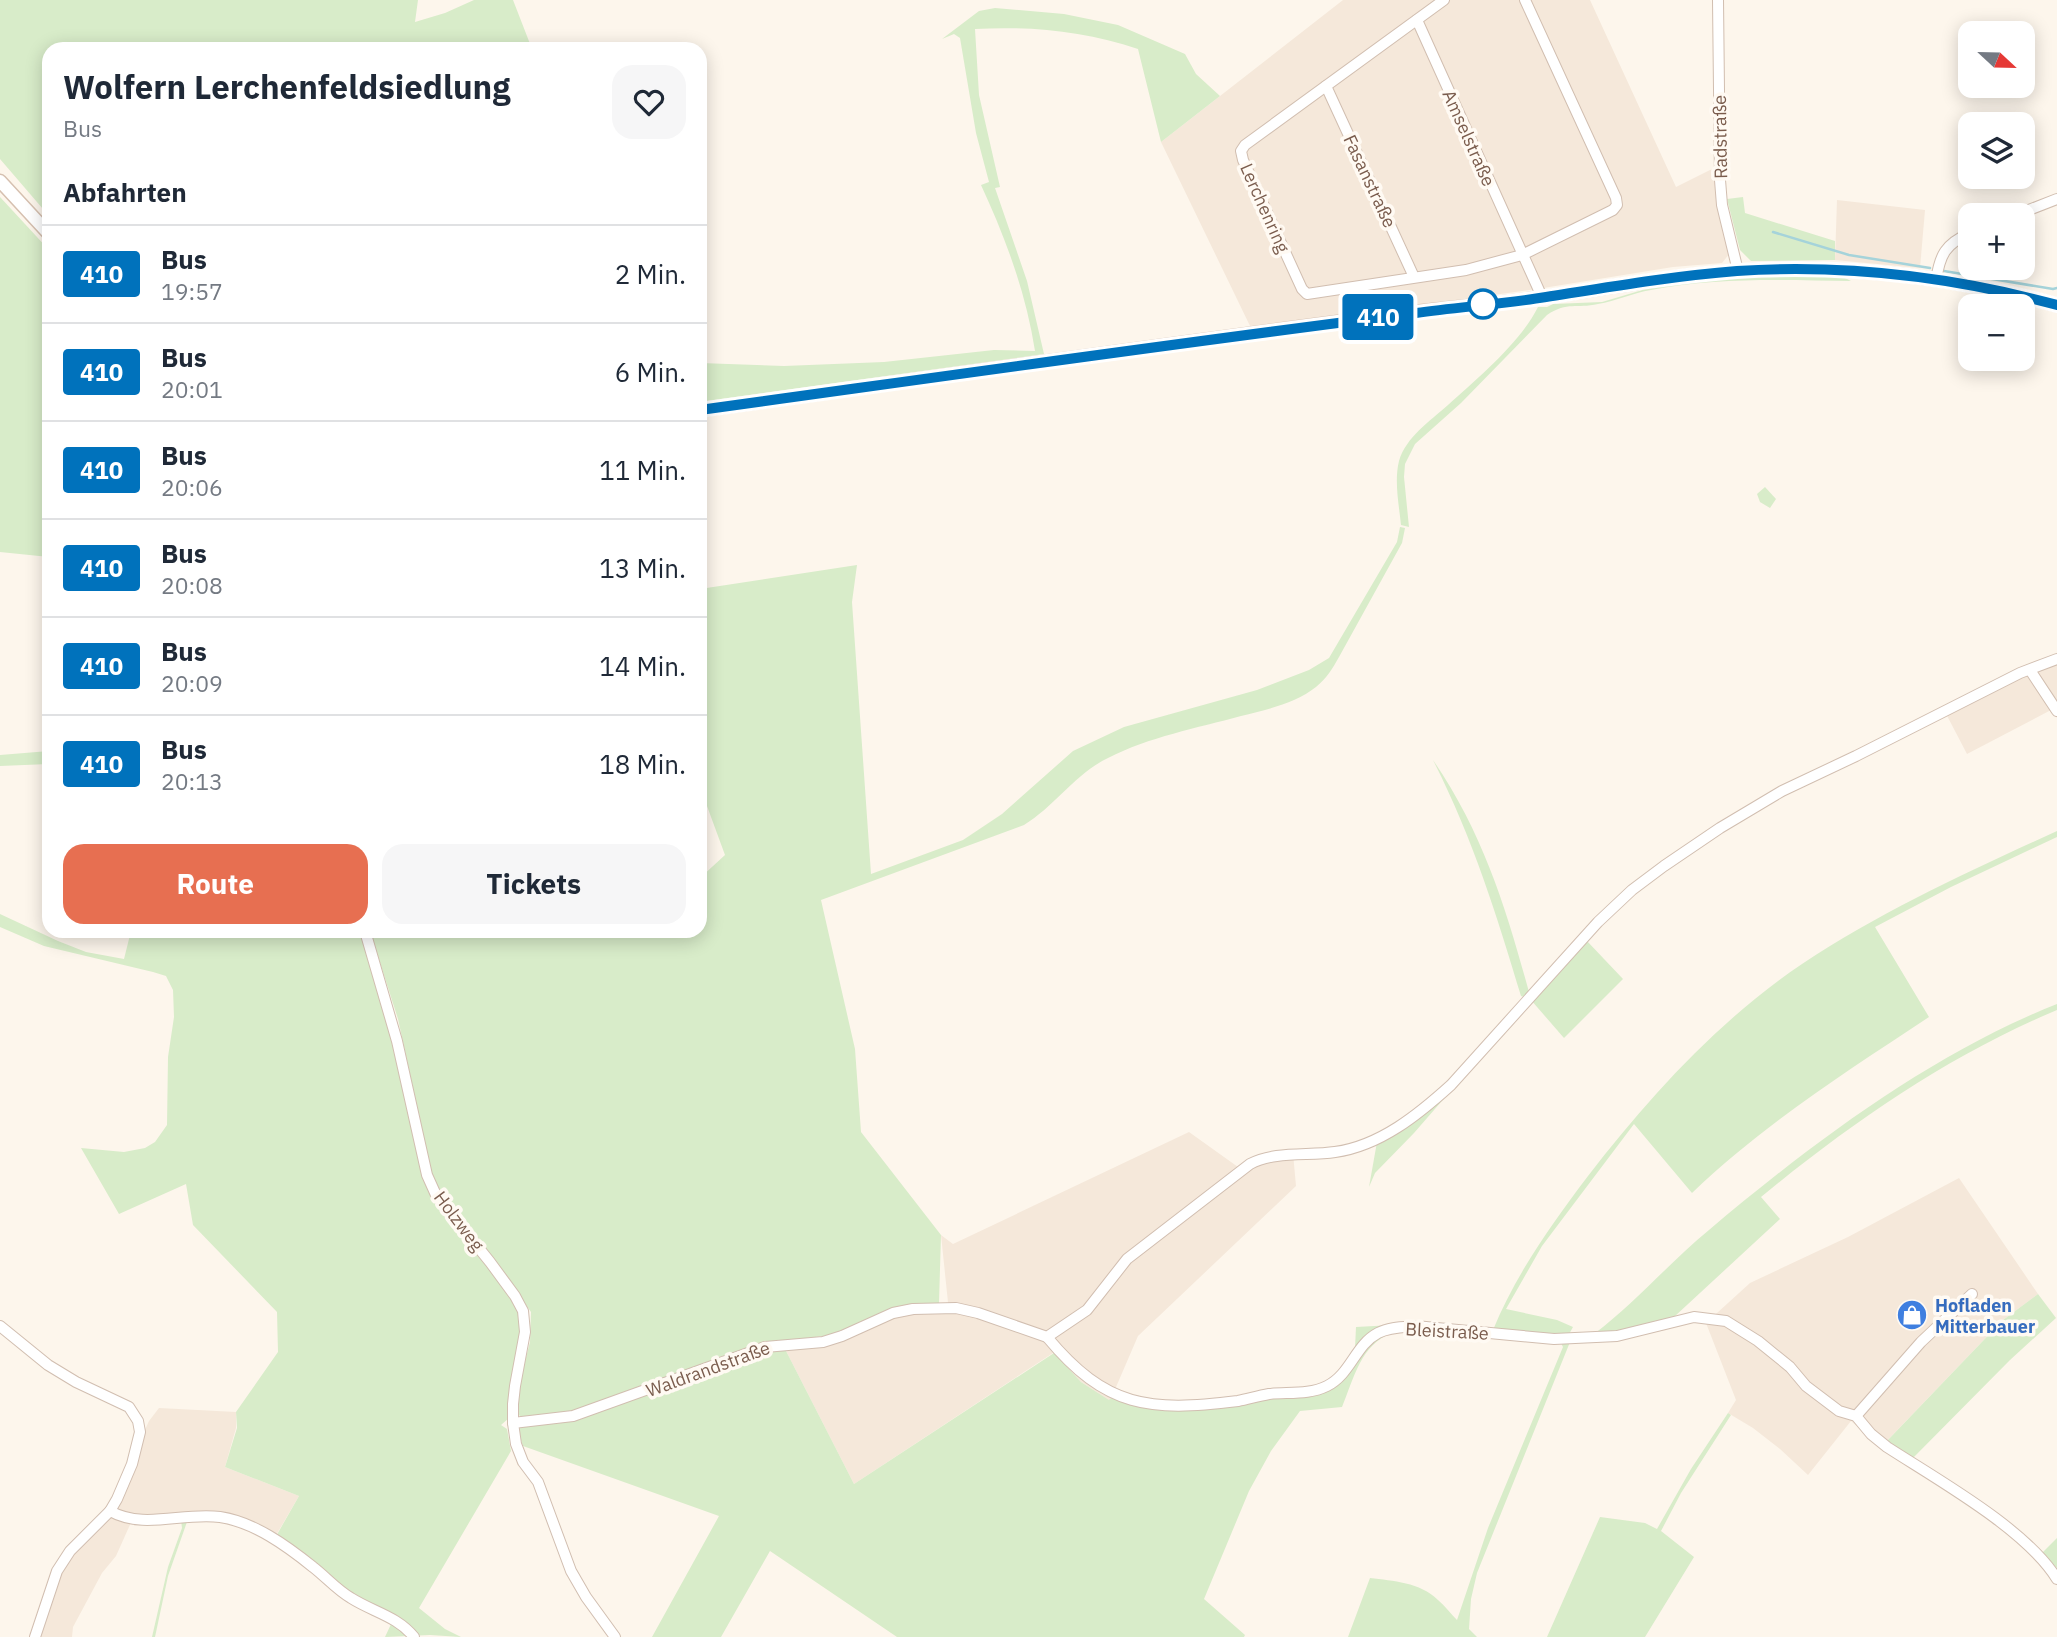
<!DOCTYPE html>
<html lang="de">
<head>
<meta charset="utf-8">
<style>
	body { margin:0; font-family:"IBM Plex Sans",sans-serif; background:#f6f6f7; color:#1f2937; height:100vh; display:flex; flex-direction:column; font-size:26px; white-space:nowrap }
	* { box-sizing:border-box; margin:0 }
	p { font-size:23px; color:#747a83 }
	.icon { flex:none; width:38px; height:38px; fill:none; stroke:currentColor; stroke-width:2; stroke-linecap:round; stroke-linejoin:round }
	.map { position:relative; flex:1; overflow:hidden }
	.details { position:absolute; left:42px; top:42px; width:665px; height:896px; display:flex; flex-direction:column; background:#fff; border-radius:21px; box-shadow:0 4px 18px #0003 }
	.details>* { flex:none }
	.badge { padding:0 14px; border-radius:5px; font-size:24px; line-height:46px }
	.needle { width:46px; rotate:112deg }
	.fabs { position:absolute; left:1958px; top:21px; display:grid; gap:14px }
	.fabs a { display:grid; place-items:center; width:77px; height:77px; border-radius:14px; background:#fff; box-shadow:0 4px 18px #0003; font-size:35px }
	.map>.badge { position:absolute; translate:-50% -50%; box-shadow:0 0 0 4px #fff }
	h2 { padding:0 21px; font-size:26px; line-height:63px }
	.round { display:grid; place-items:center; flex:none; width:74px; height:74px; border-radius:21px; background:#f6f6f7 }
	.summary { display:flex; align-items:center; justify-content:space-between; height:119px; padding:0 21px }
	h1 { font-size:33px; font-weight:800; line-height:52px }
	.button { display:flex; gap:14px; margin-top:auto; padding:14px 21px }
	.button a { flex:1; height:80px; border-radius:21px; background:#e76f51; color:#fff; font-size:28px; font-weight:800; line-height:80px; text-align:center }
	.button a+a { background:#f6f6f7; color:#1f2937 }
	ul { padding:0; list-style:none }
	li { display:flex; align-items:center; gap:21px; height:98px; padding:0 21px; border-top:2px solid #e0e1e3 }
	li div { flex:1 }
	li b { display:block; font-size:26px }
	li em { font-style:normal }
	li .badge { min-width:77px; font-weight:700; text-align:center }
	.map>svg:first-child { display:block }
</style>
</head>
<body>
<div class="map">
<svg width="2057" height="1637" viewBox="0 0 2057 1637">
	<rect width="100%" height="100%" fill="#fdf6ec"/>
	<!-- residential -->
	<g fill="#f5e8da">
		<path d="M1343,0H1590L1676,187L1718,166L1716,201L1730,253L1722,263L1673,267L1537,289L1251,328L1161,142Z"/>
		<path d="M1837,200L1925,210L1920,268L1835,260Z"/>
		<path d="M2057,655V718L2051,710L1967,754L1943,708L2007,674Z"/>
		<path d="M1189,1132L1238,1167L1263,1154L1293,1153L1296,1186L1138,1336L1110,1401L1081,1382L1053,1353L854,1484L784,1347H825L883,1320L922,1311L949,1312L941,1235L953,1244Z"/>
		<path d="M1959,1178L2038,1294L2003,1320L1881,1447L1851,1421L1808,1475L1780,1449L1753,1428L1728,1413L1736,1400L1706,1323L1750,1283L1848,1237Z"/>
		<path d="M159,1408L236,1412V1428L225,1467L299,1496L275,1537L247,1521L133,1518L116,1556L102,1573L73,1627L72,1637H38L59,1577L70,1558L102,1523L149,1421Z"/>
	</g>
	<!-- green -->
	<g fill="#d8ecc9">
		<path d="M0,0H418L415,22L445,13L474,0H513L532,49H49V216L0,159Z"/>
		<path d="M995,8L1064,14L1118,25L1185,54L1196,74L1220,96L1161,142L1138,49C1085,31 1030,26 975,29L979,95L1000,187L995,188L1027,281L1044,354L700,402V363L784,366L884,362L994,350L1035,351C1026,293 1006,239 981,185L989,182L976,133L960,38L954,34L942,39L979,11Z"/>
		<path d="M0,197L49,250V557L0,552Z"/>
		<path d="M1743,197L1745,213L1835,241V260L1751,261L1740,250L1727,199Z"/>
		<path d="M1796,275L1843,277L1851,281C1785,280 1716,277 1651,290C1633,293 1616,301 1598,304C1576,309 1568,301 1547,315L1461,403L1415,444L1405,464L1404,477L1409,527L1401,525C1399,505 1394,481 1399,461C1406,437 1430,421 1448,405C1478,378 1520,343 1538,307H1547L1553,304L1602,302L1656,286L1696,281Z"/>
		<path d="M1765,487L1776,499L1770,508L1760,502L1757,494Z"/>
		<path d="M1400,527L1405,528L1402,543L1339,657C1333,668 1326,679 1316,687C1296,703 1266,710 1241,716C1197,728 1149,737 1108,758C1075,774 1055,806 1024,825L821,900L855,1049L861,1132L941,1235L939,1303L913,1306L841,1334L764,1343L571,1413L522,1418L517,1413L518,1388L530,1342L531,1312L499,1267L438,1193L432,1175L398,1019L370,931H700V878L725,855L700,787V589L857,565L852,602L871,874L963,840L1002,814L1073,751L1124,727L1257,690L1309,670L1329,658L1397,542Z"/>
		<path d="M49,751V764L0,766V755Z"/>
		<path d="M1433,760C1483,833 1506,908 1529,992L1524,997L1521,996C1496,913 1473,839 1433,760Z"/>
		<path d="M2057,831V837L1951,887L1875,927L1929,1017C1846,1072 1764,1124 1692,1193L1634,1124L1542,1246L1506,1309L1557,1320L1573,1327L1568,1336L1493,1330C1516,1274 1551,1225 1588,1176C1648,1098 1720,1019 1802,964C1882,911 1970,871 2057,831Z"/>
		<path d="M0,914L58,941L86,952L124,959L131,931H360L394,1043L436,1202L509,1294L520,1312L521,1326L509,1418L501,1425L507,1429L511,1451L419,1608L445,1629L461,1637L430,1635L385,1637L392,1622L362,1609L275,1538L299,1496L225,1467L237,1428L236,1412L278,1352L277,1312L193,1225L186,1184L119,1214L81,1148L124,1152L145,1148L155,1142L167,1125L168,1057L174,1017L173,990L166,976L153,972L44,946L0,927Z"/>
		<path d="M1586,940L1623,979L1564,1038L1531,1000Z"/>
		<path d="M2057,1004V1010C1949,1055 1851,1123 1761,1197L1780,1219L1674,1317L1626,1331L1594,1334C1635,1303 1669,1263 1709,1230C1812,1143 1931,1054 2057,1004Z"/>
		<path d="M1454,1087L1414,1133L1375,1173L1369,1187L1377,1142Z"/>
		<path d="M2038,1294L2056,1318L2010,1360L1912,1459L1886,1442L2003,1320Z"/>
		<path d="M1393,1325L1355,1348L1356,1327Z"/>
		<path d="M1392,1333C1361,1344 1354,1378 1342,1407L1300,1411L1271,1451L1249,1491L1204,1599L1245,1635L1244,1637H897L770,1551L721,1637H652L719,1516L523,1446L518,1431L521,1426L562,1423L605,1410L764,1352L784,1347L854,1484L1054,1353L1081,1382L1109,1400L1112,1397L1147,1408L1165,1410L1311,1395L1379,1335Z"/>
		<path d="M1560,1341L1570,1342L1477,1573L1471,1599L1469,1629L1477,1637H1348L1370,1578C1393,1581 1420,1582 1438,1600C1445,1606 1451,1614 1457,1620L1488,1528L1563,1347Z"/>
		<path d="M1728,1413L1731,1415L1681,1493L1661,1531L1694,1557L1645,1637H1547L1600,1517L1645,1523L1657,1529L1691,1469Z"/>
		<path d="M188,1519L168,1576L155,1637H152L168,1567L182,1528L181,1520Z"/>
		<path d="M2057,1538V1568L2042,1553Z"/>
	</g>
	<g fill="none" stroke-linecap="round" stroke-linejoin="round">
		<!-- stream -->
		<g stroke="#a5d3da" stroke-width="2.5">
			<path d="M1773,232L1849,255L1930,268"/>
			<path d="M1944,271L2053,289L2057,288"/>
		</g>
		<!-- street casing -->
		<g stroke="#d1beb0" stroke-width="12">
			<g id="street">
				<path d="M1444,0L1245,145L1241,151L1243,160L1302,289L1307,294L1466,270L1522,255L1613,210L1617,205L1616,198L1525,0"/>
				<path d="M1718,0L1720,180L1722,205L1738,271"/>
				<path d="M1417,20L1542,297"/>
				<path d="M1326,86L1414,277"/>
				<path d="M2016,215L2057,199"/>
				<path d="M1936,280C1940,255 1945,244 1970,233"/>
				<path d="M2030,670L2057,711"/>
				<path d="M365,931L397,1041L427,1175L436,1195L490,1262L515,1296L523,1311L525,1332L515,1386L513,1404V1423L516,1444L523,1462L538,1482L571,1571L586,1597L615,1637"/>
				<path d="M0,1326L48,1365L76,1382L129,1407L138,1421L140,1432L132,1464L117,1499L110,1511L70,1551L57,1571L35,1637"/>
				<path d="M1047,1337C1106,1408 1149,1412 1238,1401C1248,1399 1258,1396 1269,1394C1289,1392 1309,1395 1327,1386C1351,1374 1355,1345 1378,1333C1389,1327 1403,1327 1415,1326L1554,1339L1617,1336L1694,1317L1726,1321L1758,1341L1790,1367L1806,1386L1839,1411L1856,1416L1871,1434L1887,1447C1938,1480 2026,1529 2057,1579"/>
				<path d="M1856,1416L1921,1342L1972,1294"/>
				<path d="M513,1423L573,1416L765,1347L823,1342L842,1336L893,1313L913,1309L956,1308L978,1313L1047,1337L1087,1310L1127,1259L1250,1164C1274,1151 1308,1156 1335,1152C1380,1146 1419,1114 1451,1085L1598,922L1632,890L1664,866L1720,828L1782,791L1856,756L2020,673L2057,659"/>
				<path d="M110,1511C144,1530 182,1512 220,1517C254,1522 287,1546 313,1567C326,1577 337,1590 351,1598C373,1612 397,1616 414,1637"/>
			</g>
		</g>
		<!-- secondary casing -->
		<g stroke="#d6c0b0" stroke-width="15">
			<g id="secondary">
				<path d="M0,181L49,234"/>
				<path d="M700,410C939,377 1177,342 1416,312C1459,307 1503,303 1546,297C1609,287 1673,276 1737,271C1845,264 1953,277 2057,305"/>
			</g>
		</g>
		<!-- street -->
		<use href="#street" stroke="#fff" stroke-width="10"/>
		<!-- secondary -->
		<use href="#secondary" stroke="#fff" stroke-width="12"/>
	</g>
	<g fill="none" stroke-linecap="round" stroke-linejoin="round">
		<!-- line casing -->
		<g stroke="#fff" stroke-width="16">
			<path id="line" d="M700,410C939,377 1177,343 1416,313C1459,307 1503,304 1546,297C1609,287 1673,276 1737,271C1845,264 1953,277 2057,305"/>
		</g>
		<!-- line -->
		<use href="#line" stroke="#0072bc" stroke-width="10"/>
	</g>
	<!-- icons -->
	<defs>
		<g id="shop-disc" transform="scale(1.575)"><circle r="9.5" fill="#3f7fe0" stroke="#fffaf3"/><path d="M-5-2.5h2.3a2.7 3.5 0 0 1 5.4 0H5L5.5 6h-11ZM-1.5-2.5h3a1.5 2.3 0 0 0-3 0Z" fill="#fff"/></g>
	</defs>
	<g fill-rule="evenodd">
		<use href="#shop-disc" x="1912" y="1315"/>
	</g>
	<!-- markers -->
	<circle fill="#fff" stroke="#0072bc" stroke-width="3.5" cx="1483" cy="304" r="14"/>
	<g text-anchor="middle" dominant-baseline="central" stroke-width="7" stroke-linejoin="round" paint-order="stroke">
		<!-- street labels -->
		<g font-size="18" fill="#7a5c4d" stroke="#fffaf3">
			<text transform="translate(1720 137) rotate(-91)">Radstraße</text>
			<text transform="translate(1469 138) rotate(66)">Amselstraße</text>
			<text transform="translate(1370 181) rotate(65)">Fasanstraße</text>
			<text transform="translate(1265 208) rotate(66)">Lerchenring</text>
			<text transform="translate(459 1221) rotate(53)">Holzweg</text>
			<text transform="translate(1447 1331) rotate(3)">Bleistraße</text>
			<text transform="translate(708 1369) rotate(-20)">Waldrandstraße</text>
		</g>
		<!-- shop labels -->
		<g font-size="18" font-weight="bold" fill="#366cbe" stroke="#fffaf3" text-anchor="start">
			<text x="1935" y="1305">Hofladen<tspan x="1935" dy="21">Mitterbauer</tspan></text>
		</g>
	</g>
</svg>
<div class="fabs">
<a><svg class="needle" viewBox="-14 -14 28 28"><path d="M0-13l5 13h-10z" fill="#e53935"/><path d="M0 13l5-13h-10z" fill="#747a83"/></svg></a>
<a><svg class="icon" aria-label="layers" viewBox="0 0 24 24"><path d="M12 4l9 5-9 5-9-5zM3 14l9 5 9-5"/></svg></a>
<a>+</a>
<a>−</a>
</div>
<b class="badge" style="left:1378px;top:317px;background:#0072bc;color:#fff">410</b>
<section class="details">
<div class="summary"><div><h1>Wolfern Lerchenfeldsiedlung</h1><p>Bus</p></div><a class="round"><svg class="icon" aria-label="heart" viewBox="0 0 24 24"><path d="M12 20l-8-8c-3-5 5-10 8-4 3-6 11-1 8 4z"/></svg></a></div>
<h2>Abfahrten</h2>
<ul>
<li><span class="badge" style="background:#0072bc;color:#fff">410</span><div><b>Bus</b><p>19:57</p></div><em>2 Min.</em></li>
<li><span class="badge" style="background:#0072bc;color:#fff">410</span><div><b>Bus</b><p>20:01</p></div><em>6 Min.</em></li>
<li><span class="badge" style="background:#0072bc;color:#fff">410</span><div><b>Bus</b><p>20:06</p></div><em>11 Min.</em></li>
<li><span class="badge" style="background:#0072bc;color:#fff">410</span><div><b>Bus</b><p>20:08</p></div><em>13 Min.</em></li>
<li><span class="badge" style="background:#0072bc;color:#fff">410</span><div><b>Bus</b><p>20:09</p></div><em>14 Min.</em></li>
<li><span class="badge" style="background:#0072bc;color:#fff">410</span><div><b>Bus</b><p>20:13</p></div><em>18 Min.</em></li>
</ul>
<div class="button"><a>Route</a><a>Tickets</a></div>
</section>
</div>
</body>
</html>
